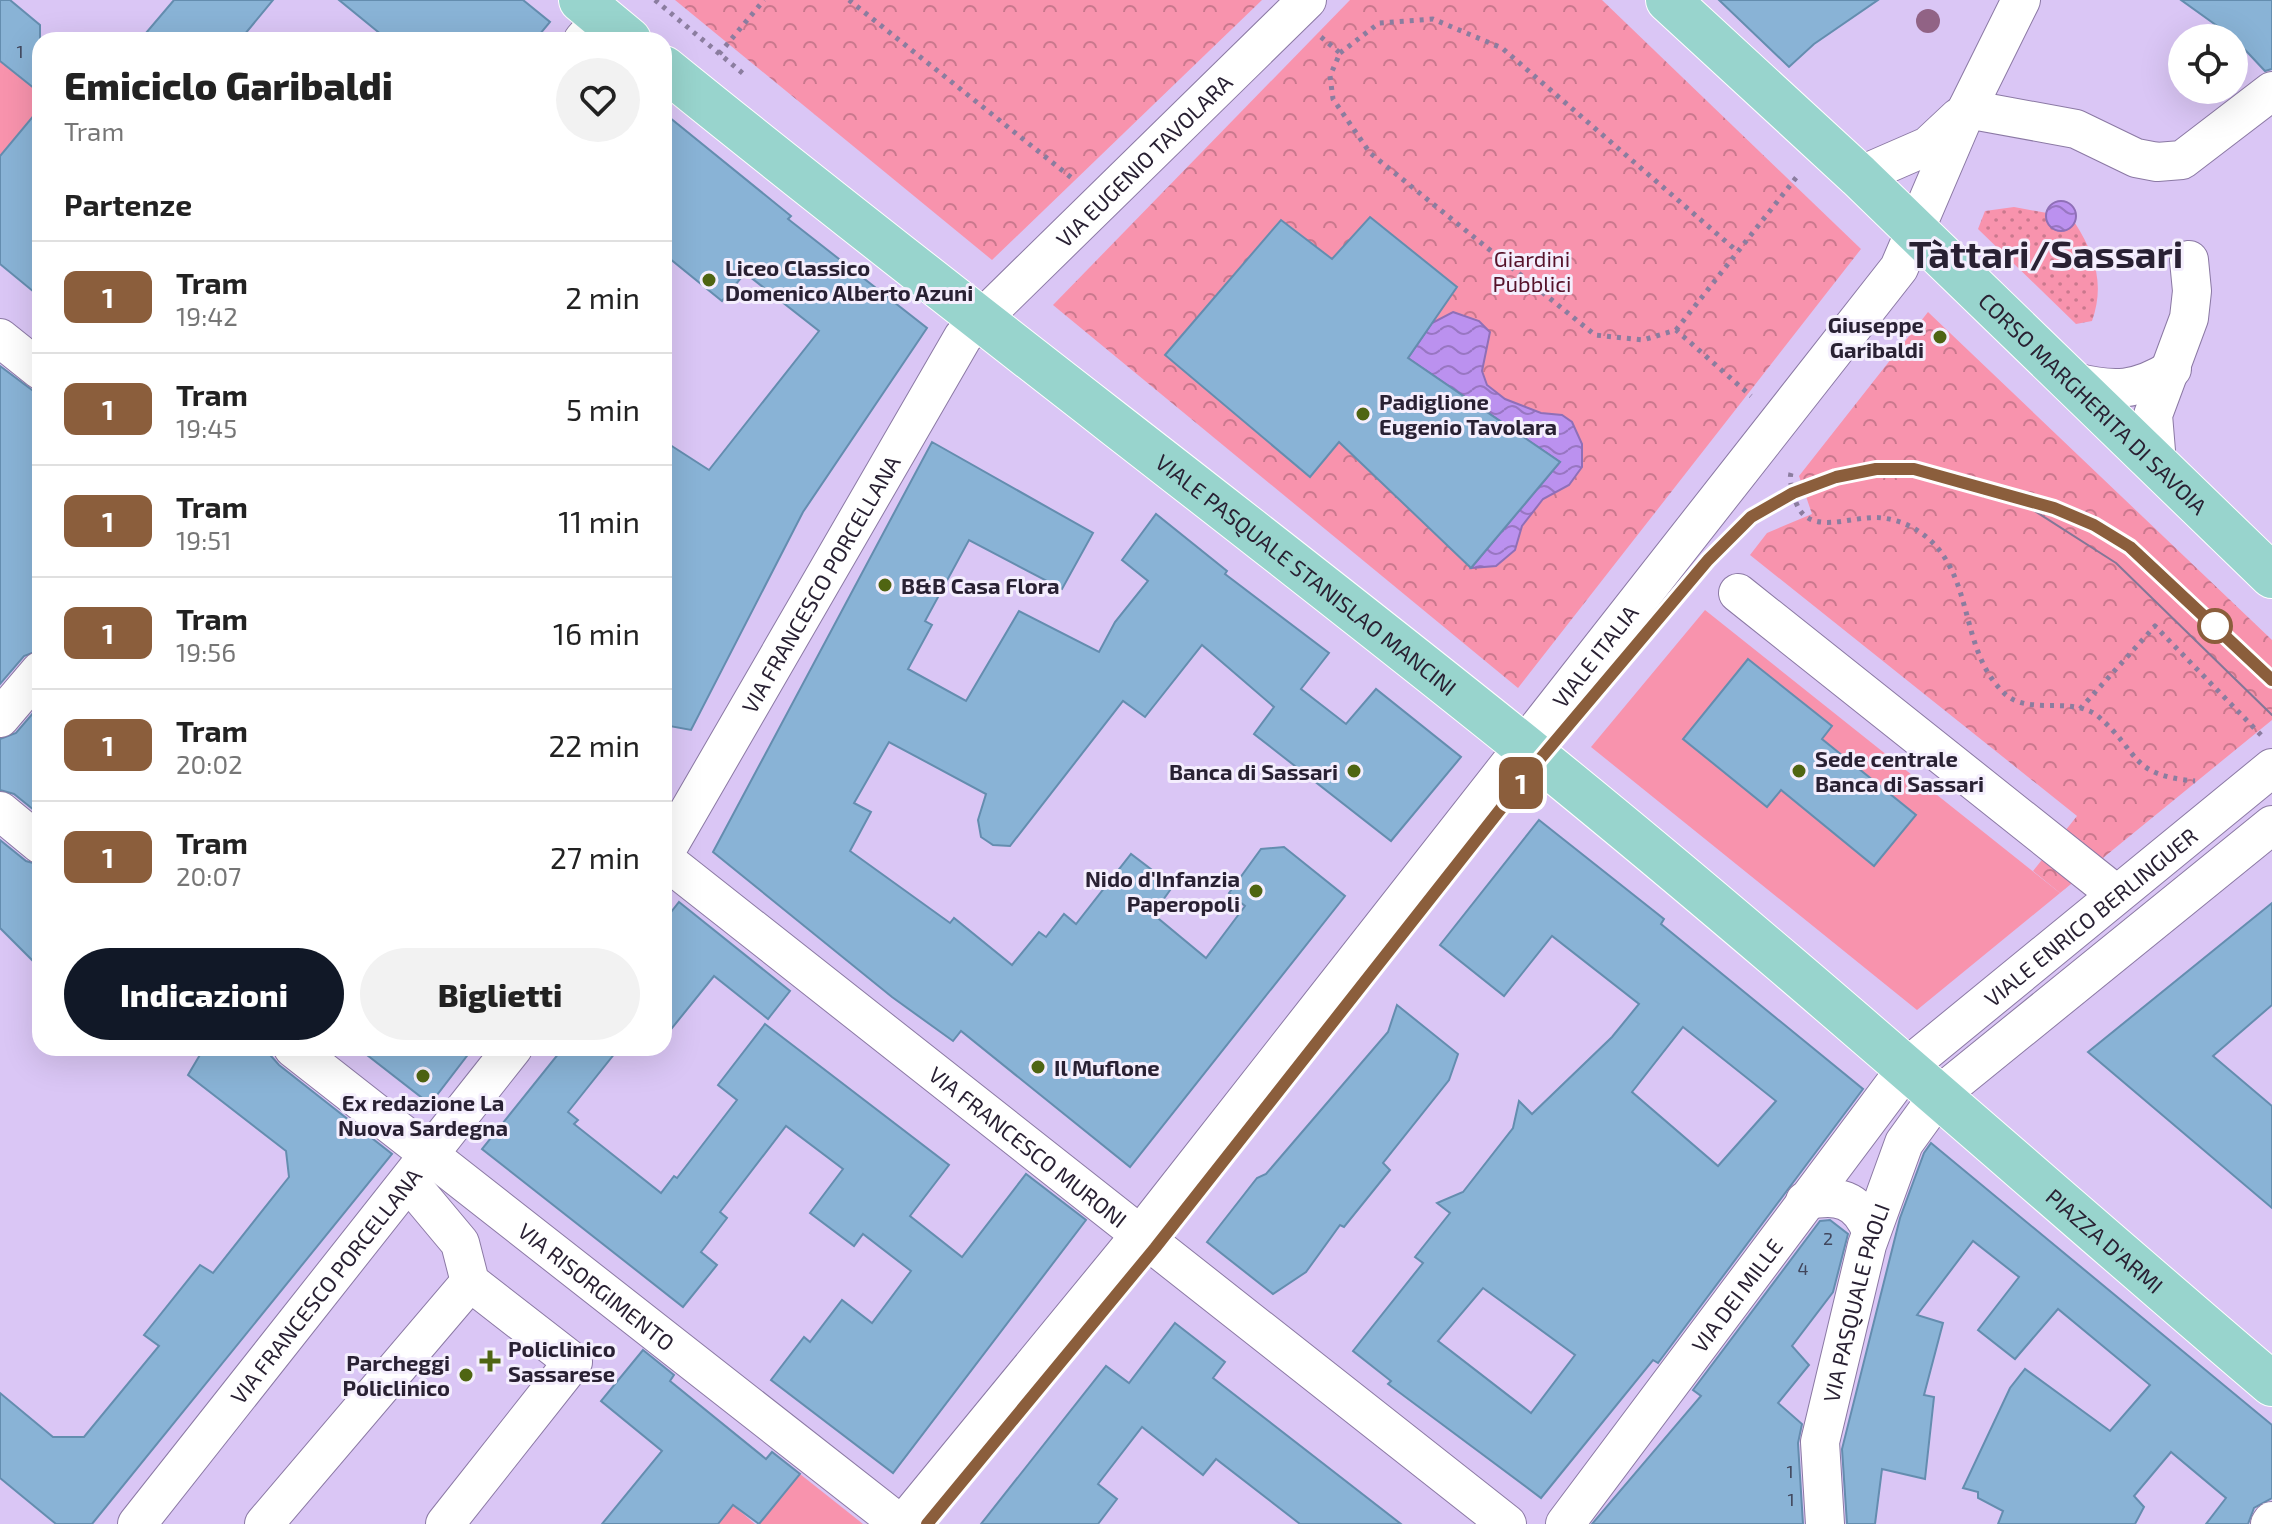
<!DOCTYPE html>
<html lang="it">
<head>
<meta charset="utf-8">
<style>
	body { margin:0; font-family:"Exo 2",sans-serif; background:#f2f2f2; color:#222; height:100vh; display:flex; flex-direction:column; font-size:30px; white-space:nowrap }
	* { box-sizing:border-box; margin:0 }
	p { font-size:26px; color:#767676 }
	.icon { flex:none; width:44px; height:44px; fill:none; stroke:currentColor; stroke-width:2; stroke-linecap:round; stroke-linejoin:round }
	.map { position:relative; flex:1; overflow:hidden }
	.side { position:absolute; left:32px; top:32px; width:640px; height:1024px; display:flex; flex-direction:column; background:#fff; border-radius:24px; box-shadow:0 8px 32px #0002 }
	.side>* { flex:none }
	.badge { padding:0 16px; border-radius:12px; font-size:28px; line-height:52px }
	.tools { position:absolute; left:2168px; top:24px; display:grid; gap:16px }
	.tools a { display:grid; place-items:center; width:80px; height:80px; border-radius:50%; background:#fff; box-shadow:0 8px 32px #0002; font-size:40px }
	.map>.badge { position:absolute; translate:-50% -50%; box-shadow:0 0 0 4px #fff }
	h2 { padding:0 32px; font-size:30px; line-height:72px }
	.round { display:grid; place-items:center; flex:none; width:84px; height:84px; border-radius:42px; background:#f2f2f2 }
	.summary { display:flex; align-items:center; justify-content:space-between; height:136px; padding:0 32px }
	h1 { font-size:38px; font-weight:800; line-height:60px }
	.primary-button { display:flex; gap:16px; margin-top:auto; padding:16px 32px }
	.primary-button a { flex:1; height:92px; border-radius:48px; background:#111827; color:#fff; font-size:32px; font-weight:800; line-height:92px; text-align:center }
	.primary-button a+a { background:#f2f2f2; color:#222 }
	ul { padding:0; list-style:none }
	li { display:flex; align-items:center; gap:24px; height:112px; padding:0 32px; border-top:2px solid #e0e0e0 }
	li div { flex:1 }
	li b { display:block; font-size:30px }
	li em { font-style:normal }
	li .badge { min-width:88px; font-weight:700; text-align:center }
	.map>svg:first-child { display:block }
</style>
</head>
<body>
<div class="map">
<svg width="2272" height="1524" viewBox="0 0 2272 1524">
	<defs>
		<pattern id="grass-dots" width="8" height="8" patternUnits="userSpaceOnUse" patternTransform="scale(2)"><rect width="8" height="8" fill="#f893ad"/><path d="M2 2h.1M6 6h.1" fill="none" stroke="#c9788d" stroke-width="1.8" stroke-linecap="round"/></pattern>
		<pattern id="park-crowns" width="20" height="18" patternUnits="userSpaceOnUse" patternTransform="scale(2)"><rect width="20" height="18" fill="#f893ad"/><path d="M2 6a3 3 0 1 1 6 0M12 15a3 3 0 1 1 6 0" fill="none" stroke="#c9788d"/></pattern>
		<pattern id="water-waves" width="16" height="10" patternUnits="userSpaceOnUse" patternTransform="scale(2)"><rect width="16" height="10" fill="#bb91ef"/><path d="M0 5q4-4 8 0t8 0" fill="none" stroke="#9876c2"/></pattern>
	</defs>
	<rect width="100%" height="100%" fill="#dac6f5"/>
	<!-- grass -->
	<path fill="url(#grass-dots)" d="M2014,207L2047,213L2054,229L2063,231L2075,223C2095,254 2105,285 2092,321L2076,324L1978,229L1985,211Z"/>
	<!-- park -->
	<g fill="url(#park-crowns)">
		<path d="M675,0H1262L992,260Z"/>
		<path d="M1350,0H1602L1861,249L1518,688L1053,305Z"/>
		<path d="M1928,312L2272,640V720L2060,893L2033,871L2077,816L1750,555L1767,533L1812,514L1799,476Z"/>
	</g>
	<!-- garden -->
	<g fill="#f893ad" fill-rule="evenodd">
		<path d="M0,61L40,93V162L0,156Z"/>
		<path d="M1705,610L2060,893L1917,1010L1591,747ZM1822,739L1916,814L1875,865L1781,790L1767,807Z"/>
		<path d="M800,1474L863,1524H759Z"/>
		<path d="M733,1505L755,1524H718Z"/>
	</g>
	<!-- water -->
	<g fill="url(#water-waves)" stroke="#8f6fb7" stroke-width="2">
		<circle cx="2061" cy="216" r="15"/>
		<path d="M1453,312L1479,321L1490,332L1482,371L1487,385L1505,399L1541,413L1562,415L1572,422L1582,444V467L1569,485L1543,499L1522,526L1515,550L1496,566L1471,568L1560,462L1408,358L1432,323Z"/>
	</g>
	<!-- building -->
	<g fill="#89b3d6" stroke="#648daf" stroke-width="2" fill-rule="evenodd">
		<path d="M0,0H10L40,25V93L0,61Z"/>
		<path d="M174,0H273L240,40H140Z"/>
		<path d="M339,0H523L550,22L535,40H388Z"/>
		<path d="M1719,0H1878L1814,44L1789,67Z"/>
		<path d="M2181,0H2272V69L2265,71L2234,38Z"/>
		<path d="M40,108V297L0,264V156Z"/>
		<path d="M664,113L791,216L788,219L927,328L803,512L691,730L664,725V441L709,470L819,331L745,273L722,301L664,254Z"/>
		<path d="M1370,217L1457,287L1408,358L1560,462L1471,568L1339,442L1310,477L1165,355L1281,220L1332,259Z"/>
		<path d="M0,366L40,396V650L24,656L0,684Z"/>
		<path d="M932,442L1093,533L1062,589L969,540L925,621L932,625L908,669L966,701L1019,611L1099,652L1115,622L1148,581L1122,560L1156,514L1227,571L1225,574L1329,653L1301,689L1346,724L1376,689L1461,757L1391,841L1254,734L1274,707L1202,645L1145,717L1123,701L1010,846L993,845L981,837L978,820L986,794L889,742L854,803L871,812L850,851L950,923L954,918L1012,965L1039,932L1046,937L1064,914L1076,924L1131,854L1173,886L1153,914L1206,958L1245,906L1229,893L1261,849L1284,847L1345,896L1130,1167L961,1031L953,1041L892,997L713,852Z"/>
		<path d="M1748,659L1832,726L1822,739L1916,815L1874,866L1781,790L1767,807L1683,739Z"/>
		<path d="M40,705V815L14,794L0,790V739L16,733Z"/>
		<path d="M1539,820L1664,919L1661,924L1863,1089L1658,1363L1653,1360L1541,1498L1388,1384L1391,1381L1353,1351L1423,1263L1415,1257L1450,1213L1437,1203L1463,1192L1513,1128L1519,1101L1532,1114L1612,1037L1639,1004L1552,936L1504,996L1440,945ZM1683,1027L1776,1101L1718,1166L1632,1092ZM1483,1288L1575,1355L1531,1413L1438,1341Z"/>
		<path d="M0,840L26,861L40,865V968L0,928Z"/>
		<path d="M679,902L790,991L768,1019L714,976L664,1038V921Z"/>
		<path d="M2272,903V1005L2213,1056L2272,1106V1208L2088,1052Z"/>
		<path d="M1397,1005L1458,1054L1449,1080L1383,1163L1390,1170L1344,1227L1340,1225L1306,1272L1273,1294L1207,1242L1257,1178L1266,1174L1388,1032Z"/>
		<path d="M765,1024L949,1165L910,1216L962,1257L1026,1174L1086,1220L893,1473L771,1380L804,1337L810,1342L842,1300L872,1323L911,1271L863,1234L854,1246L810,1213L843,1169L786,1126L720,1212L727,1218L701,1252L717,1265L683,1307L482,1149L563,1048H619L568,1112L578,1120L574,1124L661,1193L674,1176L677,1178L737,1100L718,1085Z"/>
		<path d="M204,1048H264L279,1065L392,1154L92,1524H56L0,1478V1393L53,1437H84L159,1346L144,1335L200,1265L213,1273L289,1177L286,1151L188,1075Z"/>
		<path d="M358,1048H473L430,1104Z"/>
		<path d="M1931,1143L2272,1425V1498L2254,1508L2248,1524H2206L2226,1498L2171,1452L2134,1496L2144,1507L2135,1524H1998L2003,1511L1978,1498V1492L1963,1488L2010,1388L2025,1369L2110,1431L2150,1385L2058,1309L2015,1359L1978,1330L2019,1277L1973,1241L1917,1315L1943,1323L1924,1395L1934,1397L1925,1479L1882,1469L1875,1524H1847L1842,1449L1900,1218L1924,1153Z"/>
		<path d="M1830,1220L1848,1234L1833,1292L1792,1346L1809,1365L1778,1403L1802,1424L1798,1443L1803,1524H1592L1701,1396L1693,1390L1820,1221Z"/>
		<path d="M1175,1323L1225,1362L1213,1378L1401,1524H1300L1216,1459L1203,1475L1142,1427L1098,1484L1117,1499L1098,1524H981L1106,1366L1129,1383Z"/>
		<path d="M643,1350L674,1375L670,1381L766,1459L772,1452L800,1474L759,1524L733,1505L718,1524H602L662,1451L601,1401Z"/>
	</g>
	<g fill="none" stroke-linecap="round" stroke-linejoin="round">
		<!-- minor casing -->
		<g stroke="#8b79a4" stroke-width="40">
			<g id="minor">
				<path d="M583,40L602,18"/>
				<path d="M1967,109L2076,129L2136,158L2157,162L2182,160L2272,91"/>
				<path d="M1859,176L1928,146L1959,117"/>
				<path d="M0,338L40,370"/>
				<path d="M2075,382C2114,392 2137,391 2172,369"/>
				<path d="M2157,463L2153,415L2189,318L2192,291L2189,260"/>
				<path d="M1738,593L2116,894"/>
				<path d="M0,718L40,671"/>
				<path d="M0,811L40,844"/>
				<path id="s1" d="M664,854L963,337L1307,0"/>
				<path id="s2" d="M664,859L1507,1524"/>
				<path id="s3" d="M293,1048L900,1524"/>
				<path d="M409,1182L460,1243L470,1282L573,1362L445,1524"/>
				<path d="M1805,1201C1837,1194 1858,1198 1871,1231"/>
				<path id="s4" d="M137,1524L513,1048"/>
				<path d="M264,1524L470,1282"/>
				<path id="s5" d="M903,1524L1141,1234L1899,268L1967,109L2021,0"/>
				<path id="s6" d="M1565,1524L1908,1066L2272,768"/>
				<path id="s7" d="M1825,1524L1820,1442L1867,1245L1904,1143L1938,1096L2272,825"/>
				<path d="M2270,1524L2272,1521"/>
			</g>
		</g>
		<!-- major casing -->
		<g stroke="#fff" stroke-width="46">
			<g id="major">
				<path d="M581,0L629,40"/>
				<path id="s8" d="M1668,0L1859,176L2272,576"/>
				<path id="s9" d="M664,68C953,303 1252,526 1541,760C1790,962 2028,1176 2272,1384"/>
			</g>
		</g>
		<!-- path -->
		<g stroke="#8b7d9f" stroke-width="5" stroke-dasharray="4 6" stroke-linecap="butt">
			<path d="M655,0L746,76"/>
			<path d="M849,0L1073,179"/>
			<path d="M1321,37L1340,53L1330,76L1333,99L1370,153L1595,335L1643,340L1676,330L1751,396"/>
			<path d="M1340,53L1379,23L1433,19L1502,48L1738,252"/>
			<path d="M719,54L764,0"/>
			<path d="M1676,330L1799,174"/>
			<path d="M1791,473C1789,480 1792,488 1794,496C1805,541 1850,514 1882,518C1902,520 1921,530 1935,545C1973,587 1962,650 2002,691C2026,718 2072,694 2099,717C2141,754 2129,775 2195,781"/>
			<path d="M2080,709L2155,626L2261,735"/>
		</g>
		<!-- minor -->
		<use href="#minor" stroke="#fff" stroke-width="38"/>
		<!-- major -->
		<use href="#major" stroke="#98d4cd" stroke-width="44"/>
		<!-- tram -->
		<g stroke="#847697" stroke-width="2">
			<path d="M2030,508L2116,563L2272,715"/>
			<path d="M927,1524L1155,1248L1540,759L1708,560L1751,517L1793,493L1836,477L1876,469H1914L2054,508L2094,525L2130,547L2272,680"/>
		</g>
	</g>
	<!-- trees -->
	<circle fill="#916385" cx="1928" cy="21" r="12"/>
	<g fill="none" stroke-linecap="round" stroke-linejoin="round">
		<!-- line casing -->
		<g stroke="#fff" stroke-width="18">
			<path id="line" d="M927,1524L1155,1248L1540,759L1708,560L1751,517L1793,493L1836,477L1876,469H1914L2054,508L2094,525L2130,547L2272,680"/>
		</g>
		<!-- line -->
		<use href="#line" stroke="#8b5e3c" stroke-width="12"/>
	</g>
	<!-- markers -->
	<g fill="#4f6512" stroke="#f4eefd" stroke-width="3">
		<circle cx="709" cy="280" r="8"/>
		<circle cx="1940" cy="337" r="8"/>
		<circle cx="1363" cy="414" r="8"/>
		<circle cx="885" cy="585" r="8"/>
		<circle cx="1354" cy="771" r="8"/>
		<circle cx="1799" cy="771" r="8"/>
		<circle cx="1256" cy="891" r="8"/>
		<circle cx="1038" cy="1067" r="8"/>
		<circle cx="423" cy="1076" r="8"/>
		<path d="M486 1349h8v8h8v8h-8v8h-8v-8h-8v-8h8z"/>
		<circle cx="466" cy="1375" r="8"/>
	</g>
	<circle fill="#fff" stroke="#8b5e3c" stroke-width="4" cx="2215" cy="626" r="16"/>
	<g text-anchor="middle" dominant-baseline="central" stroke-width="6" stroke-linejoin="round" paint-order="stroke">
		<!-- number labels -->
		<g font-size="18" fill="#41465c">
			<text x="20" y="51">1</text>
			<text x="1828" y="1238">2</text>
			<text x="1803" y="1268">4</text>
			<text x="1790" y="1471">1</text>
			<text x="1791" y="1499">1</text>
		</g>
		<!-- street labels -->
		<g font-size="22" fill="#292133" stroke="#f4eefd">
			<text stroke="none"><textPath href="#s1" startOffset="850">VIA EUGENIO TAVOLARA</textPath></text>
			<text stroke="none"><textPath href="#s8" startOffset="586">CORSO MARGHERITA DI SAVOIA</textPath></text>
			<text stroke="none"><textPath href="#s9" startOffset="818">VIALE PASQUALE STANISLAO MANCINI</textPath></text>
			<text stroke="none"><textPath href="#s1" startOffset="312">VIA FRANCESCO PORCELLANA</textPath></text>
			<text stroke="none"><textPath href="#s5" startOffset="1110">VIALE ITALIA</textPath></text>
			<text stroke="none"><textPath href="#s6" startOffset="808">VIALE ENRICO BERLINGUER</textPath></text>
			<text stroke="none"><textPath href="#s2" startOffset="464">VIA FRANCESCO MURONI</textPath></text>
			<text stroke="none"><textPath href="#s9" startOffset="1858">PIAZZA D'ARMI</textPath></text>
			<text stroke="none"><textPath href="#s4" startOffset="304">VIA FRANCESCO PORCELLANA</textPath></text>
			<text stroke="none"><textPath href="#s3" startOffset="386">VIA RISORGIMENTO</textPath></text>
			<text stroke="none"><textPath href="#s6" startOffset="286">VIA DEI MILLE</textPath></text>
			<text stroke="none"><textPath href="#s7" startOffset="226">VIA PASQUALE PAOLI</textPath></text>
		</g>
		<!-- park labels -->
		<g font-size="22" fill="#56122a" stroke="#f4eefd">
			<text x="1532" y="258">Giardini<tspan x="1532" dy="25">Pubblici</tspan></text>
		</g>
		<!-- poi labels -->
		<g font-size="22" font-weight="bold" fill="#292133" stroke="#f4eefd" text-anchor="start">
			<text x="725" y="267">Liceo Classico<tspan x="725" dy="25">Domenico Alberto Azuni</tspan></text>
			<text x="1924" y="324" text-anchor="end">Giuseppe<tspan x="1924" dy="25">Garibaldi</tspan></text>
			<text x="1379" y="401">Padiglione<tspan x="1379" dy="25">Eugenio Tavolara</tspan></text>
			<text x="901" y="585">B&amp;B Casa Flora</text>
			<text x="1815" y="758">Sede centrale<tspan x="1815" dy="25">Banca di Sassari</tspan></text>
			<text x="1338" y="771" text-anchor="end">Banca di Sassari</text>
			<text x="1240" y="878" text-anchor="end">Nido d'Infanzia<tspan x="1240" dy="25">Paperopoli</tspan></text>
			<text x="1054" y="1067">Il Muflone</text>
			<text x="423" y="1102" text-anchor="middle">Ex redazione La<tspan x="423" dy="25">Nuova Sardegna</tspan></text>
			<text x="508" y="1348">Policlinico<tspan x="508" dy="25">Sassarese</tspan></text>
			<text x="450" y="1362" text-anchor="end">Parcheggi<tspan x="450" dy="25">Policlinico</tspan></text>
		</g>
		<!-- town labels -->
		<g font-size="38" font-weight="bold" fill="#292133" stroke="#f4eefd">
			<text x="2046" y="253">Tàttari/Sassari</text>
		</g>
	</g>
</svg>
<div class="tools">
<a><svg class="icon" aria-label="locate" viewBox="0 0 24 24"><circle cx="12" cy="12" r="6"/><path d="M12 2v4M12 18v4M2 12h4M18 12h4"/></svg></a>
</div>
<b class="badge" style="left:1521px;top:783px;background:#8b5e3c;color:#fff">1</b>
<section class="side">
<div class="summary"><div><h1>Emiciclo Garibaldi</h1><p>Tram</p></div><a class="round"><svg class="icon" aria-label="heart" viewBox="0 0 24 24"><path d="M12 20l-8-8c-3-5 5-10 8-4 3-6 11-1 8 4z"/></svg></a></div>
<h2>Partenze</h2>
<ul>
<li><span class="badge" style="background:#8b5e3c;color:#fff">1</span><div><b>Tram</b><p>19:42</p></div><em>2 min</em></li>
<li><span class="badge" style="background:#8b5e3c;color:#fff">1</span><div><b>Tram</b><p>19:45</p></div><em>5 min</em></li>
<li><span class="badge" style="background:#8b5e3c;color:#fff">1</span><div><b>Tram</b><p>19:51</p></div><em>11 min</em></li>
<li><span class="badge" style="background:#8b5e3c;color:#fff">1</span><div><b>Tram</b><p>19:56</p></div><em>16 min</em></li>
<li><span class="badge" style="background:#8b5e3c;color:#fff">1</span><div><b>Tram</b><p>20:02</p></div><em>22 min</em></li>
<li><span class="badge" style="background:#8b5e3c;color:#fff">1</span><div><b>Tram</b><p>20:07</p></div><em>27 min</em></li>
</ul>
<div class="primary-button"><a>Indicazioni</a><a>Biglietti</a></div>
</section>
</div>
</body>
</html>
